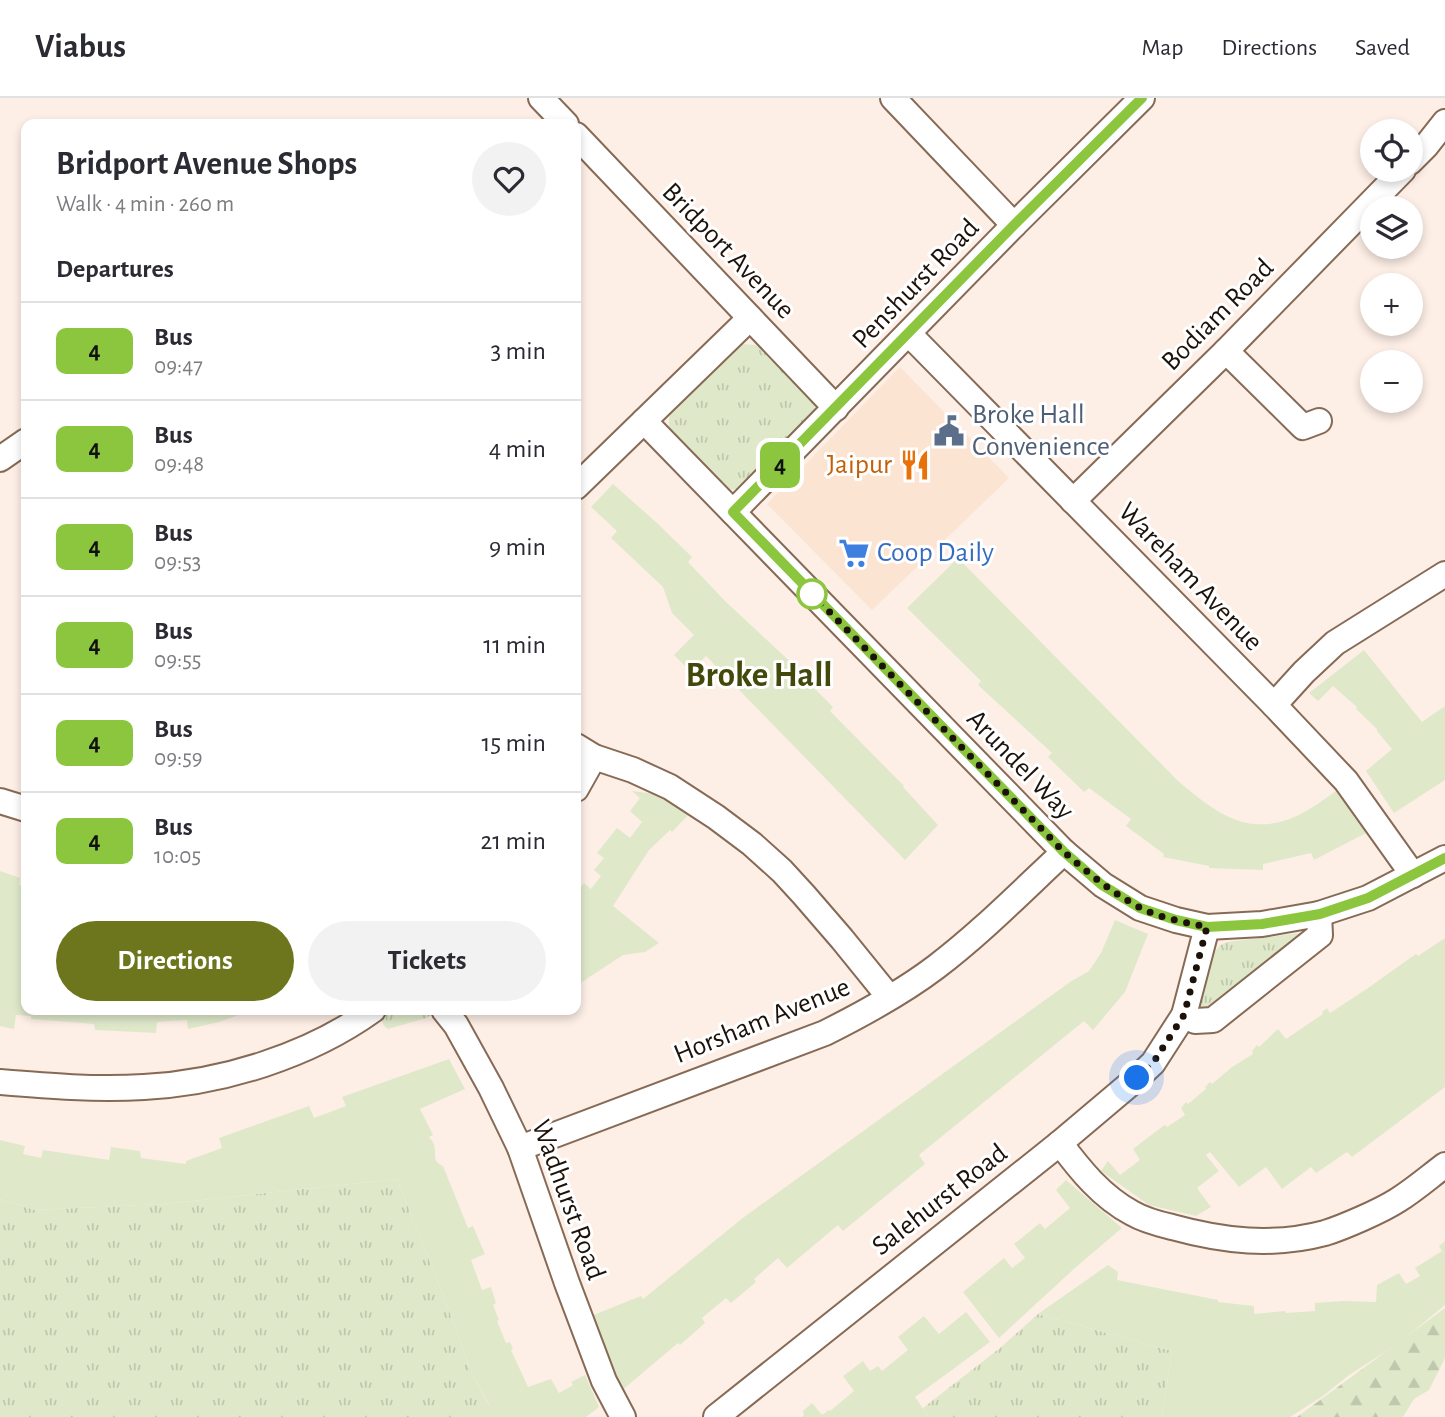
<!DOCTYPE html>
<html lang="en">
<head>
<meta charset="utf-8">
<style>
	body { margin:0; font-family:"Alegreya Sans",sans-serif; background:#f2f2f3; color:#2b2b33; height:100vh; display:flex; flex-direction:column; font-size:26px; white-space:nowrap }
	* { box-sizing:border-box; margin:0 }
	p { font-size:23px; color:#7c7c81 }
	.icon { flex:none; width:38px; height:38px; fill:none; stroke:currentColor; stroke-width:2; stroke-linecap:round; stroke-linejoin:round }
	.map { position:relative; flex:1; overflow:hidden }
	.details { position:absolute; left:21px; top:21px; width:560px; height:896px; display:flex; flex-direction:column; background:#fff; border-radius:14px; box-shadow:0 4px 10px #0003 }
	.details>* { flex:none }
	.badge { padding:0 14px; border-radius:10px; font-size:24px; line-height:46px }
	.controls { position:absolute; left:1360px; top:21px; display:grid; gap:14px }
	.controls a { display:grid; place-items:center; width:63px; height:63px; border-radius:50%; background:#fff; box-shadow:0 4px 10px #0003; font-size:35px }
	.you { position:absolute; width:35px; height:35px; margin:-18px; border:5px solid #fff; border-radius:50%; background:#1a73e8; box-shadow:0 0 0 10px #1a73e833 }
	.map>.badge { position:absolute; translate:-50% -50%; box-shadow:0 0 0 4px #fff }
	h2 { padding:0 35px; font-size:26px; line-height:63px }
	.round { display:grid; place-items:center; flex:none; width:74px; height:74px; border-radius:37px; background:#f2f2f3 }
	.overview { display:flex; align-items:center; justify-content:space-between; height:119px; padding:0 35px }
	h1 { font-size:33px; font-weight:700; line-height:52px }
	.cta { display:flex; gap:14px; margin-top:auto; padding:14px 35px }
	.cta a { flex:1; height:80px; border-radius:42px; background:#6d751d; color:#fff; font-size:28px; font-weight:700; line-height:80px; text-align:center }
	.cta a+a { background:#f2f2f3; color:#2b2b33 }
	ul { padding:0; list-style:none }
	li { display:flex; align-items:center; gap:21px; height:98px; padding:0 35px; border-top:2px solid #e1e1e2 }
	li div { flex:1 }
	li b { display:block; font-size:26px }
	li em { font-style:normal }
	li .badge { min-width:77px; font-weight:700; text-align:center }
	header { display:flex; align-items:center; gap:42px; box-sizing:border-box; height:98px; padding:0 35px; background:#fff; border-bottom:2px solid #e1e1e2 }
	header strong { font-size:33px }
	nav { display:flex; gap:38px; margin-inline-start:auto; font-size:24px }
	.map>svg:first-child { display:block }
</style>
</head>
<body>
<header>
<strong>Viabus</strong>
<nav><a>Map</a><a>Directions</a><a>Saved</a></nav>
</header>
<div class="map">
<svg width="1445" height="1319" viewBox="0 0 1445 1319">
	<defs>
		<pattern id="grass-tufts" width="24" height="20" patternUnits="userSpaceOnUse" patternTransform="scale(1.75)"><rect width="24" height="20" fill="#dfe9ca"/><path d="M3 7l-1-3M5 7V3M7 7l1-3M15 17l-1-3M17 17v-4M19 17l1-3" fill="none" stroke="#bfc7ac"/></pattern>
		<pattern id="forest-firs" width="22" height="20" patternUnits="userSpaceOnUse" patternTransform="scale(1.75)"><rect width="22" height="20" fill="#dfe9ca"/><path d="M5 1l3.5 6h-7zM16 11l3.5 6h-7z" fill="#bfc7ac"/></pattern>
	</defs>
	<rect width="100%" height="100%" fill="#fdefe6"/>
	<!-- built -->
	<path fill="#fce4d3" d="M900,269L1009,380L872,512L767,406Z"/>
	<!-- grass -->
	<g fill="url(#grass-tufts)">
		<path d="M741,246L755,247L766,253L814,305L815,315L740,391L726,392L669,332V319L673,312L732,250Z"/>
		<path d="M1307,834L1207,917L1197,916L1214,855L1220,847L1227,844Z"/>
		<path d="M387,912H433V916L426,920L388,931C382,927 381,922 381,916Z"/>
		<path d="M397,1081L447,1207L472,1276L489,1307L473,1319H0V1101L35,1112L164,1106Z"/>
		<path d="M1038,1216L1172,1253L1162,1319H929L923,1310L1000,1250Z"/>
	</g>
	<!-- forest -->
	<path fill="url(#forest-firs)" d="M1445,1210V1260L1429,1292L1414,1301L1403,1319H1297Z"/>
	<!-- garden -->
	<g fill="#dfe9ca">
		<path d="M613,386L656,424L692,459L688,464L725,503L798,571L797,573L833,609L830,613L904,688L903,689L938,727L905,762L706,558L691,574L674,557L694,537L672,515L663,489L611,440L617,433L591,409Z"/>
		<path d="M958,460L1178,683C1213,712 1244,739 1292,720C1308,714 1324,701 1339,691L1368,734L1314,762L1311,755L1263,766V772L1209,770V768L1163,759L1164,756L1126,728L1131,721L1089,690L1084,694L1048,659L1052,655L978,587L981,583L907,510Z"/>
		<path d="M1364,552L1422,624L1445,608V682L1394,715L1366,673L1392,651L1377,633V631L1356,611L1357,609L1333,588L1318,603L1309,595Z"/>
		<path d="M632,693L656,696L690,715L672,734L670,732L649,752L613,808L659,845L645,854L623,857L576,888V795L584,785L591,791L601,778L594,772L604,760L597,755L617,730L630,740L642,724L630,713L640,700Z"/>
		<path d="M0,773L20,780L19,787L26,788V912H252L219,924L188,931L187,922L157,924L156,935L95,932L94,926L31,921V918L16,917L14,931L0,928Z"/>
		<path d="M1115,822L1148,836L1125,894L1093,932L1084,923L919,1057L925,1066L843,1133L838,1127L787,1170L778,1160L754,1181L756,1184L731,1205L726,1200L702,1220L705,1225L680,1247L678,1245L620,1294L586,1220L641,1198L643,1201L744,1119L1070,884L1089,873L1101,855Z"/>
		<path d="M1445,840V989L1352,1059L1347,1054L1316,1075L1311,1069L1282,1091L1266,1069L1239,1089L1210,1054L1206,1057L1219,1073L1197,1090L1211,1109L1196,1118L1149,1107L1101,1073L1108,1063L1120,1077L1140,1062L1133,1051L1163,1028L1165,1027L1167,1029L1185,1017L1181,1010L1186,1004L1188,1006L1206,991L1205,989L1210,984L1212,986L1232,969L1253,956L1252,953L1257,947L1259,949L1278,931L1286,941L1323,916L1322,914L1327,910L1330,915L1368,890L1413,858L1416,856L1418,858Z"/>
		<path d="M449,961L465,991L420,1011L433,1037L429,1039C431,1041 433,1044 434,1047C437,1057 431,1063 443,1068L468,1130L473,1128L485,1156L471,1162L482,1192L491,1189L496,1205L493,1207L499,1222L497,1223L506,1245L510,1244L513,1251L511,1252L528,1289L551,1281L559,1295L573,1287L571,1284L585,1277L599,1309L586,1319H473L489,1306L472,1276L447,1207L397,1081L164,1106L35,1112L0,1101V1042L25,1048L23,1056L41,1060L43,1052L109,1062L111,1049L140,1053L141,1060L186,1066V1063L222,1050L219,1040L309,1008L314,1020L346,1008L342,999Z"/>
		<path d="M1066,1082L1122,1130L1076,1169L999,1240L963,1194L1004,1160L1012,1170L1025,1160L1014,1146L1040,1125L1045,1131L1070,1110L1056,1092Z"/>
		<path d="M1445,1143V1207L1399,1245L1349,1277L1323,1298L1290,1319H1162L1172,1253L1038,1216L1108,1167L1118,1174L1117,1182L1218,1202V1204L1254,1208V1216L1285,1213L1286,1215L1315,1213V1205L1343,1203L1376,1204L1377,1187L1399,1175L1406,1186L1420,1178L1415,1170L1442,1153L1439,1148Z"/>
		<path d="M966,1214L990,1244L915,1299L929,1319H802L804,1317L803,1313L812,1305L822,1317L829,1312L830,1313L854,1293L843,1278L863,1263L870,1273L878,1268L882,1273L908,1252L898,1239L924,1218L939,1236Z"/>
	</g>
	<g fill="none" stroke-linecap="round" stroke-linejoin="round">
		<!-- minor casing -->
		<g stroke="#876a56" stroke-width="28">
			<g id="minor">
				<path d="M541,0L566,26"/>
				<path d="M893,0L1014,127"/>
				<path d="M576,37L836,310"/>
				<path d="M1410,64L1426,48L1445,24"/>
				<path d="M909,236L1274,607L1346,683L1413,777"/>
				<path d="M1226,253L1303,329L1319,323"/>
				<path d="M644,323L1064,754L1103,787L1140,810L1176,822L1207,829L1262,826L1319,816L1368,800L1445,760"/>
				<path d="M0,361L26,343"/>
				<path d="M576,389L750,220"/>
				<path d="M1073,403L1226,253L1403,72"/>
				<path d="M733,414L1014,127L1142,0"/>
				<path d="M1274,607L1304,574L1335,545L1445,476"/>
				<path d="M576,648L594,659L633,672L670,689L716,719L752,746L782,773L804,797L842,841L889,899"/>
				<path d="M576,691L594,659"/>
				<path d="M0,703L26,711"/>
				<path d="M444,912L456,927L491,990L520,1050L567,1185L604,1283L623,1319"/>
				<path d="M1184,917L1207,829"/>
				<path d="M0,984C48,988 96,992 144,989C222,985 309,958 373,912"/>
				<path d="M1060,1045C1080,1072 1102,1099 1132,1115C1144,1122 1159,1126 1172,1129C1223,1143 1273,1149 1325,1135C1344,1129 1381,1113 1398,1102C1414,1092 1429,1079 1445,1067"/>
				<path d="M520,1050L825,935C863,916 903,894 936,869C982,834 1022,793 1064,754"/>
				<path d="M716,1319L1060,1045L1137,980L1153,965L1184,917L1195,923L1213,922L1320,837L1319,816"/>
			</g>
		</g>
		<!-- minor -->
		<use href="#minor" stroke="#fff" stroke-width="24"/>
	</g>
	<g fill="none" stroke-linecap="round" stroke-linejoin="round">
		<!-- line casing -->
		<g stroke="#fff" stroke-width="16">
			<path id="line" d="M1142,0L1014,127L733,414L1064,754L1102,787L1140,810L1176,822L1207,829L1262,826L1320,816L1368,800L1445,760"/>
		</g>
		<!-- line -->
		<use href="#line" stroke="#8bc63e" stroke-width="10"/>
		<!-- walk -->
		<path stroke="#1d120a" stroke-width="7" stroke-dasharray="0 12.6" d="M812,496L1064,754C1087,774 1111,794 1139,809C1159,820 1184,824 1207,829L1184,917L1153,965L1137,980"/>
	</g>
	<!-- icons -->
	<defs>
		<g id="civic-bare" transform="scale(2.415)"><path d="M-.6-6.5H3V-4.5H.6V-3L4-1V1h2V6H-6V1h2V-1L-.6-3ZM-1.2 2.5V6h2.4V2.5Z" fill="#5c6f8a" stroke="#fff" stroke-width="2.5" paint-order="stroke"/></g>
		<g id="restaurant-bare" transform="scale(2.415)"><path d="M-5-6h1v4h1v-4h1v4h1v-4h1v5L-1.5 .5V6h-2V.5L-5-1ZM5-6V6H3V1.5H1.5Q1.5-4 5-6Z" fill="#e8710a" stroke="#fff" stroke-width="2.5" paint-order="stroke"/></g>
		<g id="supermarket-bare" transform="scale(2.415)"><path d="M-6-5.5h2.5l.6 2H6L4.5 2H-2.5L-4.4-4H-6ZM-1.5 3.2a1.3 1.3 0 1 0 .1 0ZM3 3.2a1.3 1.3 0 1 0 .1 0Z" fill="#3f7fe0" stroke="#fff" stroke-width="2.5" paint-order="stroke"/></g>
	</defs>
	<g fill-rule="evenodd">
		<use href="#civic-bare" x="949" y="333"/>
		<use href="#restaurant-bare" x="915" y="367"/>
		<use href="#supermarket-bare" x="854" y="455"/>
	</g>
	<!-- markers -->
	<circle fill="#fff" stroke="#8bc63e" stroke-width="3.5" cx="812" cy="496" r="14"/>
	<g text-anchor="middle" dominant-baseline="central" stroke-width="6" stroke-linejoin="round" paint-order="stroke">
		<!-- street labels -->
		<g font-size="28" fill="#1d120a" stroke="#fff">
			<text transform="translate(728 153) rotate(46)">Bridport Avenue</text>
			<text transform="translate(916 186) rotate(-46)">Penshurst Road</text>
			<text transform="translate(1218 217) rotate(-45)">Bodiam Road</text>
			<text transform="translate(1190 479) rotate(46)">Wareham Avenue</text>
			<text transform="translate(1020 667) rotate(46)">Arundel Way</text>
			<text transform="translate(762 923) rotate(-22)">Horsham Avenue</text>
			<text transform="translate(568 1102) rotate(70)">Wadhurst Road</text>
			<text transform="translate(940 1102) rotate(-38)">Salehurst Road</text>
		</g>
		<!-- service labels -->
		<g font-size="28" fill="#4e5e75" stroke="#fff" text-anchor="start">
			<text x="972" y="317">Broke Hall<tspan x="972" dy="32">Convenience</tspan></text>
		</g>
		<!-- food labels -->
		<g font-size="28" fill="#c56008" stroke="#fff" text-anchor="end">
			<text x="892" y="367">Jaipur</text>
		</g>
		<!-- shop labels -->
		<g font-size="28" fill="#366cbe" stroke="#fff" text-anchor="start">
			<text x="877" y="455">Coop Daily</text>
		</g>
		<!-- district labels -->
		<g font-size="35" font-weight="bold" fill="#43480b" stroke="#fff">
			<text x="759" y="577">Broke Hall</text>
		</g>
	</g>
</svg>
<div class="controls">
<a><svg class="icon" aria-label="locate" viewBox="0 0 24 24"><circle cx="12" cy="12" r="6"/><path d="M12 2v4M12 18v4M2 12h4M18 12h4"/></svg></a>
<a><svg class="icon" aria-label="layers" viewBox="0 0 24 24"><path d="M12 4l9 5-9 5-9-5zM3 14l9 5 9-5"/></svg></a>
<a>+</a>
<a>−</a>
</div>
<div class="you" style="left:1137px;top:980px"></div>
<b class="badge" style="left:780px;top:367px;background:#8bc63e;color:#111">4</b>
<section class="details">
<div class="overview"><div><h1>Bridport Avenue Shops</h1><p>Walk · 4 min · 260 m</p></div><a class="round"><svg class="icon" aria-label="heart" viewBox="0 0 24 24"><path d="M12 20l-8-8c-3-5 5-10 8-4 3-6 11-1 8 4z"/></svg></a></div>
<h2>Departures</h2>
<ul>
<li><span class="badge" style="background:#8bc63e;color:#111">4</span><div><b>Bus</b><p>09:47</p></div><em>3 min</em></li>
<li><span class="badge" style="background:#8bc63e;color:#111">4</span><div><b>Bus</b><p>09:48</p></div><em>4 min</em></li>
<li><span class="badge" style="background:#8bc63e;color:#111">4</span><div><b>Bus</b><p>09:53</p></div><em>9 min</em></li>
<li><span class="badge" style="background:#8bc63e;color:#111">4</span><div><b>Bus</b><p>09:55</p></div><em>11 min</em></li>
<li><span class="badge" style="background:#8bc63e;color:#111">4</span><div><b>Bus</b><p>09:59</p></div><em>15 min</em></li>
<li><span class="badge" style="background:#8bc63e;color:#111">4</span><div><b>Bus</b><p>10:05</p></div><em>21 min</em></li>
</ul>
<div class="cta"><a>Directions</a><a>Tickets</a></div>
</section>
</div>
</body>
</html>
